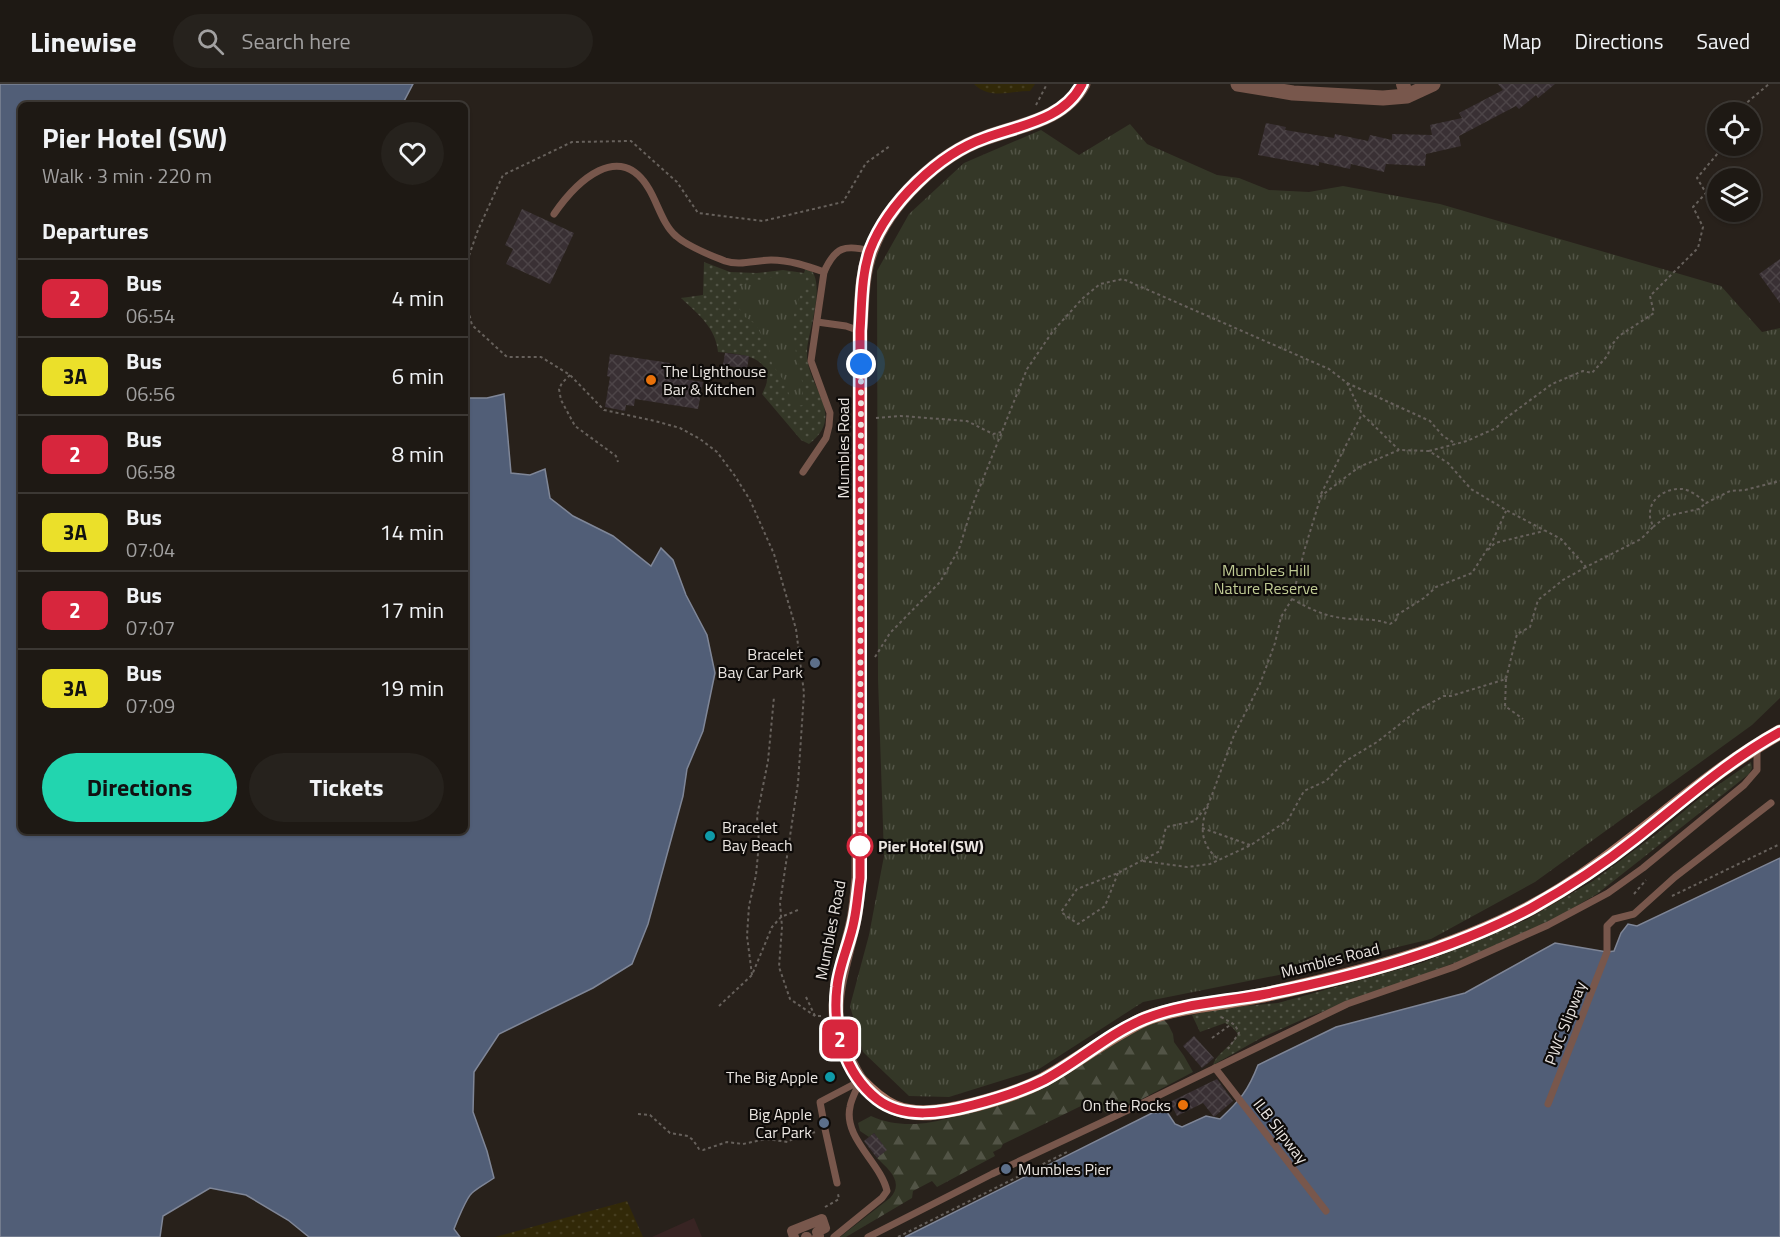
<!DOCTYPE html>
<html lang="en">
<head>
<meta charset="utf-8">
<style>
	body { margin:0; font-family:"Titillium Web",sans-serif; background:#26221d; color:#f1f3f6; height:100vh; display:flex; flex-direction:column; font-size:22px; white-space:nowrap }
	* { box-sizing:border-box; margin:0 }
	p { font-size:20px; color:#a1a0a0 }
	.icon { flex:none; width:33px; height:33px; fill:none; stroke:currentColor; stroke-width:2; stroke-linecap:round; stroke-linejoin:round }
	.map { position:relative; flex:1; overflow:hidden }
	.details { position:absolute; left:18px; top:18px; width:450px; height:732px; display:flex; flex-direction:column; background:#1e1914; border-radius:9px; box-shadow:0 2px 4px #0004,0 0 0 2px #3c3834 }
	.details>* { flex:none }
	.badge { padding:0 12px; border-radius:9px; font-size:21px; line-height:39px }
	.fabs { position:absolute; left:1707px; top:18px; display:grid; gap:12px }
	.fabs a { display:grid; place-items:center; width:54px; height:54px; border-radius:50%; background:#1e1914; box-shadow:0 2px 4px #0004,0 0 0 2px #3c3834; font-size:30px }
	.you { position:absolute; width:30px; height:30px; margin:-15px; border:4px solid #fff; border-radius:50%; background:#1a73e8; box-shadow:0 0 0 9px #1a73e833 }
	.map>.badge { position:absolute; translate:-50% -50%; box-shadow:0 0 0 3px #fff }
	h2 { padding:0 24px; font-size:22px; line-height:54px }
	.round { display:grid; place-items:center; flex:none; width:63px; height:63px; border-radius:32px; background:#26221d }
	.overview { display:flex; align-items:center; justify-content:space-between; height:102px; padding:0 24px }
	h1 { font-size:28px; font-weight:700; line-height:45px }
	.action { display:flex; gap:12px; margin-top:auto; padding:12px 24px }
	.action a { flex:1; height:69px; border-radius:36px; background:#22d5af; color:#111; font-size:24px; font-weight:700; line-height:69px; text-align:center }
	.action a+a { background:#26221d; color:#f1f3f6 }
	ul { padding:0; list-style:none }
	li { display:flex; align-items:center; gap:18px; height:78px; padding:0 24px; border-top:2px solid #3c3834 }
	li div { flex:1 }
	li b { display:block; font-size:22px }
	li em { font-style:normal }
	li .badge { min-width:66px; font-weight:700; text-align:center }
	header { display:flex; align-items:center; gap:36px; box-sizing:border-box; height:84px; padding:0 30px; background:#1e1914; border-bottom:2px solid #3c3834 }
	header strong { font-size:28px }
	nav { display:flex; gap:33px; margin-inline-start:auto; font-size:21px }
	.search { width:420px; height:54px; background:#26221d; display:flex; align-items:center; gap:15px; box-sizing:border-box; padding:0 21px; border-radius:33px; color:#a1a0a0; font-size:22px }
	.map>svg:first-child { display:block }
</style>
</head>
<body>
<header>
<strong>Linewise</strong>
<div class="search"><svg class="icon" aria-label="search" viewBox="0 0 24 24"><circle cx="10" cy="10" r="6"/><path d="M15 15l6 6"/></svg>Search here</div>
<nav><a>Map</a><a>Directions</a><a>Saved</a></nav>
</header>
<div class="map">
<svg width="1780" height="1153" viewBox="0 0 1780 1153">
	<defs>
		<pattern id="grass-dots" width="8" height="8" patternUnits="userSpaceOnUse" patternTransform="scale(1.5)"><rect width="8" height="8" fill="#343727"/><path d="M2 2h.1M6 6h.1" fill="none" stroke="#525446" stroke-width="1.8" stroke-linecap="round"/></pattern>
		<pattern id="forest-firs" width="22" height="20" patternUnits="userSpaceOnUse" patternTransform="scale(1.5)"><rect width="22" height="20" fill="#343727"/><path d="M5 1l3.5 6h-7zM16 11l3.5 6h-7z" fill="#525446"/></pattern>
		<pattern id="sand-dots" width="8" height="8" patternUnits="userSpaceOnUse" patternTransform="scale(1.5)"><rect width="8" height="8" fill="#322908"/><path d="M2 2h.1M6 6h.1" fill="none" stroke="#463e20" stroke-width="1.8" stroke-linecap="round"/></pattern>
		<pattern id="park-tufts" width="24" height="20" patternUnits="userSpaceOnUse" patternTransform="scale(1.5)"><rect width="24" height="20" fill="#343727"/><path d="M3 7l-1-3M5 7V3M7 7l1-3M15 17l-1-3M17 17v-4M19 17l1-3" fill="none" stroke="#525446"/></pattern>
		<pattern id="building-cross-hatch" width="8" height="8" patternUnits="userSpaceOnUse" patternTransform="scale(1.5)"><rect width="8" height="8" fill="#393034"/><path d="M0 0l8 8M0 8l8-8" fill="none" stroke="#4c4447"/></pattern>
	</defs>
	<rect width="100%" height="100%" fill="#28211b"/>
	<!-- commercial -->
	<path fill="#382423" d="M694,1134L702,1153H652Z"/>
	<!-- grass -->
	<g fill="url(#grass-dots)">
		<path d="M704,178L730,188L757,189L783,186L804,189L806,183C829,192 808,247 807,267C805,302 848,330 809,360L801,356L762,310C764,306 767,300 767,296C769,270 735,270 718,268C716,244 698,230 681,214L703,211Z"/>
		<path d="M1751,678L1752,684L1749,690L1597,810L1559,832L1490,865L1428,889L1308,933L1261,954L1213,981C1217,968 1232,963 1238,950L1232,943L1225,939L1200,948L1192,931L1216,925L1278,919L1422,879L1526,836L1593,797L1659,748L1701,713Z"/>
	</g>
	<!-- forest -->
	<path fill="url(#forest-firs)" d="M1162,934L1168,940L1173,950L1174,958L1184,972L1193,988L1140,1016L1106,1029C1098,1022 1093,1019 1083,1021L1003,1060L1001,1064L993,1068L995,1072L937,1103L932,1097L913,1107L912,1114L846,1153H840L890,1114C905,1098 888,1085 877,1074L886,1066L874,1049L869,1053L860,1047L858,1039L871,1032C897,1044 927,1041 953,1033Z"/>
	<!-- sand -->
	<g fill="url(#sand-dots)">
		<path d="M974,0H1035L1030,7C1009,7 990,16 974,0Z"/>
		<path d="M627,1117L643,1153H495Z"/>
	</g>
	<!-- park -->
	<g fill="url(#park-tufts)">
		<path d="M1130,40L1147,60L1217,91L1239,94L1269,106L1309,108L1343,102L1440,120L1721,202L1762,248L1780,244V614L1752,641L1535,798L1431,855L1294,888L1143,918L1039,985L949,1013L909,1012L863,968L850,922L869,851L884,772L878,595L877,187L909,130L964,79L1041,46L1079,71Z"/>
		<path d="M788,190L806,194L794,230L793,244L796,269L802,297L803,321L794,323L784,297L772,280L769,265L755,239L745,233L737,221L741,202L753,195L761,196Z"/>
	</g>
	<!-- water -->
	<g fill="#515e77" stroke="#7f8697" stroke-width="1.5">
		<path d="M0,0H413L402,21H21V747H465V314H487L504,310L511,389L530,391L545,385L550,414L573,432L613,452L651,482L661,464L673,476L686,511L707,551L715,589L703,647L687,685L683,712L648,840L632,880L593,904L499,950L474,988L473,1028L487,1067L494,1094C487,1099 479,1103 472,1109C467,1113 457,1137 454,1145L460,1153H309L288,1136L246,1111L210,1104L163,1132L160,1153H0Z"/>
		<path d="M1780,774V1153H905L1152,1029L1167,1028L1175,1040L1182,1043L1206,1032L1220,1035C1240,1016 1248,1007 1258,981L1336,943L1465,909L1555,859L1607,868L1614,867L1621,849L1628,840L1637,842Z"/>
	</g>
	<!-- building -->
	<g fill="url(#building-cross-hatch)">
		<path d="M1498,0H1555L1538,14L1536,11L1519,25L1516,22L1459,52L1461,62L1426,70L1425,82L1386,80L1384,88L1351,80L1350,85L1319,78V82L1258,71L1266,39L1286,43L1285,46L1334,54L1335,50L1368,57L1370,51L1392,56V50L1432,51L1430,41L1462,34L1459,29L1503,6Z"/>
		<path d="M522,125L574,149L550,200L506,180L513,165L505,161Z"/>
		<path d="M1780,175V219L1759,190Z"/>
		<path d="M725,269L749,272L747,285L723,281Z"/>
		<path d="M610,270L670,279L669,284L682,286L681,295L703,298L698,325L635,315L634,322L626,321L625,327L605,323L610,293L607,292Z"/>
		<path d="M1194,952L1214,974L1202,984L1183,962Z"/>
		<path d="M1217,995L1233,1017L1214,1033L1203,1019L1177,1032L1170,1018Z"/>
		<path d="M874,1049L887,1066L877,1074L864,1057Z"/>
	</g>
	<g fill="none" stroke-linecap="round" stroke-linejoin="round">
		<!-- path -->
		<g stroke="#67615c" stroke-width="2" stroke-dasharray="3 3" stroke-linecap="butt">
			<path d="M1036,21L1047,0"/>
			<path d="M1741,28L1744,21L1769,0"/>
			<path d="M465,183L478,146L503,91L572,58L631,57L677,98L698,129L763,137L843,118L866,79L890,62"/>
			<path d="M465,214L472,241L507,273H541L570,291L604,326L655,337L680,344L700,355L717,368L735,392L750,416L774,470L796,545L804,609L798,699L780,819L782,843L779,883L790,915L815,932"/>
			<path d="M570,291L562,299L559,305L561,316L575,342L616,372L618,378"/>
			<path d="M1347,299L1430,337L1443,352L1456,360"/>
			<path d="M876,334L901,332L967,337L993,350L1001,348"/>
			<path d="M1429,367L1467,357L1496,344L1506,334L1552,300L1583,287L1592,289L1608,271L1610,263L1619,252L1654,229L1650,212L1698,164L1703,143L1693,123L1706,109L1697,94L1724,62"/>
			<path d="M1321,410L1362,330"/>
			<path d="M1653,443L1667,432L1699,425L1706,419"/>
			<path d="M1488,466L1495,459L1544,447"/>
			<path d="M1292,515C1308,524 1324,532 1342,534C1361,537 1371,533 1390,540L1396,536L1397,531L1424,514L1436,503L1472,489L1493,456L1506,427"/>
			<path d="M875,573L890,549L940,498L959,465L973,420L1027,285L1053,247L1083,214L1100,200L1123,195L1329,285L1347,299L1362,330L1399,366"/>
			<path d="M1506,595L1505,622L1523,635"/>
			<path d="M1208,722C1199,743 1201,761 1218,775"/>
			<path d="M1202,744L1250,761"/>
			<path d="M1143,777L1187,783L1210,780L1251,761L1288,736L1304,707L1326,697L1344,678L1377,658L1418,626L1444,612H1451L1506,595L1517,550L1530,543L1538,516L1563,496L1586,483"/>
			<path d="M1118,789L1105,822L1078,840L1061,828L1077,805L1118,789L1160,767L1166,743L1195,737L1209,719L1234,651L1260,600L1275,559L1281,533L1292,515L1305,464L1321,412L1359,383L1399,366L1429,367L1448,379L1471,405L1506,426L1561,455L1586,483L1641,455L1653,443C1652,439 1649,433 1650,429C1650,414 1667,404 1681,405C1690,405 1699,413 1706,419L1730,407L1745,406L1780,397"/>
			<path d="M1634,810L1646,796"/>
			<path d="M1672,812L1780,760"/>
			<path d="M752,891L747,852L749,822L756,791L759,759L757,732L768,677L774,613"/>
			<path d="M806,913L815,932H821"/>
			<path d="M719,922L752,891L772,843L781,833L798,826"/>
			<path d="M1221,933L1235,941L1239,949L1228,965"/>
			<path d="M1212,954L1233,939"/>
			<path d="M1165,1019L1167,1025L1172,1023"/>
			<path d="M638,1030L650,1031L670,1049L688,1052L693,1056L699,1065L703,1066L727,1058L743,1060L766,1055L788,1058L797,1052L816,1048"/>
			<path d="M825,1123L839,1115L838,1110"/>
			<path d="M898,1153L1069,1067"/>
		</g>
		<!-- service -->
		<g stroke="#78574c" stroke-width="7">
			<path d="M554,130C576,98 620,55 649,105C658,120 663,141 676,152C686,161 712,172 725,177C740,182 756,176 771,176C790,176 807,182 824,188"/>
			<path d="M817,238L846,242L860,247"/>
			<path d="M803,388L826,354L829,342L830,329L811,277L824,188C835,163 845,160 870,167"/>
			<path d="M1215,984L1326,1127"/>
			<path d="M1548,1020L1607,868V842L1614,835L1634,830L1675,793L1771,719"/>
			<path d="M837,1099L825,1045L820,1018L860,997"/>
			<path d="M834,1153L882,1114L887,1107C881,1079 843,1054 850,1023C851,1015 857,1005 860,997"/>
			<path d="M868,1153L992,1090L1143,1019L1347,920L1454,883L1548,841L1608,809L1643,784L1744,701L1757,686V663"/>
		</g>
		<!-- pedestrian -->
		<g stroke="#78574c" stroke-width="10">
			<path d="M794,1153L792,1147L822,1135L825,1144L817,1148L819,1152L817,1153"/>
			<path d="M806,1153H807"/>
		</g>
		<!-- minor -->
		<path stroke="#78574c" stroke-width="14" d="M1403,0L1407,12"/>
		<!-- tertiary -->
		<g stroke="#78574c" stroke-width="15">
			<path d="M1238,0L1293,9L1383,14L1407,12L1433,0"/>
			<path d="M860,997C821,935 838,905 853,840C857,825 857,809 859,794L860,247C862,220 861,192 871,166C888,119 939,70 985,54C1020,41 1064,36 1083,0"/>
		</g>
		<!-- secondary -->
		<path stroke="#a87463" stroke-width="15" d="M860,997C884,1022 901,1032 937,1028C968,1024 1018,1010 1045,995C1072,980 1097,961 1124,946C1131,942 1139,937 1147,934C1186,920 1228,919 1268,910C1359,890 1449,867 1532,823C1622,775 1691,698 1780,648"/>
	</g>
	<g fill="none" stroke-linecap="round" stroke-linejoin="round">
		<!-- line casing -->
		<g stroke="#fff" stroke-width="14">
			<path id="line" d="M1082,0C1064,36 1020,41 985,54C939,70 888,119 870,166C861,192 862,220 860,247V794C858,808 857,823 854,837C850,859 839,881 837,903C832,943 844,989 877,1015C904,1036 943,1029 973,1021C996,1015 1022,1007 1044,996C1078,978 1108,950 1144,935C1183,919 1226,918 1266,910C1356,892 1450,867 1531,824C1565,805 1605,779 1635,755C1682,718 1727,677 1780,648"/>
		</g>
		<!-- line -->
		<use href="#line" stroke="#d7263d" stroke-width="9"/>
		<!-- walk -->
		<path stroke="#eae5e1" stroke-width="6" stroke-dasharray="0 10.8" d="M860,762L861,280"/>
	</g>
	<!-- markers -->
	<g fill="#e8710a" stroke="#0e0b09" stroke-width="2">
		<circle cx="651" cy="296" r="6"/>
		<circle cx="1183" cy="1021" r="6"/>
	</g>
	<g fill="#5c6f8a" stroke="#0e0b09" stroke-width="2">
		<circle cx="815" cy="579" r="6"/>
		<circle cx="824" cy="1039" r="6"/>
		<circle cx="1006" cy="1085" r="6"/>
	</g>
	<g fill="#0f9aa8" stroke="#0e0b09" stroke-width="2">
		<circle cx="710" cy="752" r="6"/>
		<circle cx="830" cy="993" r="6"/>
	</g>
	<circle fill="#fff" stroke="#d7263d" stroke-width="3" cx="860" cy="762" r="12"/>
	<g text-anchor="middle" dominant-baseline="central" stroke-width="4.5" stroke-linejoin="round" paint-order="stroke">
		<!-- poi labels -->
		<g font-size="16" fill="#eae5e1" stroke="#0e0b09" text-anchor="end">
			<text x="663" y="287" text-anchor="start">The Lighthouse<tspan x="663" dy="18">Bar &amp; Kitchen</tspan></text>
			<text x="803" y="570">Bracelet<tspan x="803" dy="18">Bay Car Park</tspan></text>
			<text x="722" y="743" text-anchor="start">Bracelet<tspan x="722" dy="18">Bay Beach</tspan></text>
			<text x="818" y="993">The Big Apple</text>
			<text x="1171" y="1021">On the Rocks</text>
			<text x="812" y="1030">Big Apple<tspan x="812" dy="18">Car Park</tspan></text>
			<text x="1018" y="1085" text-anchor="start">Mumbles Pier</text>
		</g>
		<!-- street labels -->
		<g font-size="16" fill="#eae5e1" stroke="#0e0b09">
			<text transform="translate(843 364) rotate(-90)">Mumbles Road</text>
			<text transform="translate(830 846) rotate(-79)">Mumbles Road</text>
			<text transform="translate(1330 876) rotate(-14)">Mumbles Road</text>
			<text transform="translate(1565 939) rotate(-69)">PWC Slipway</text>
			<text transform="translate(1281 1047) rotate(52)">ILB Slipway</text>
		</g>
		<!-- park labels -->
		<g font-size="16" fill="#c0cb94" stroke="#0e0b09">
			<text x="1266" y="486">Mumbles Hill<tspan x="1266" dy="18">Nature Reserve</tspan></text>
		</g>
		<!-- stop labels -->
		<g font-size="16" font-weight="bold" fill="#eae5e1" stroke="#0e0b09" text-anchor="start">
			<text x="878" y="762">Pier Hotel (SW)</text>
		</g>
	</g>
</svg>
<div class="fabs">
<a><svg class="icon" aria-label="locate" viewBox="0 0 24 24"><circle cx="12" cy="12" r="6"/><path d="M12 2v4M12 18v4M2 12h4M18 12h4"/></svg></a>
<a><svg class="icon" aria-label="layers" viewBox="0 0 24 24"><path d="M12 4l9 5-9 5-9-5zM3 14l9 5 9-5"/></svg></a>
</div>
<div class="you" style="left:861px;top:280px"></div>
<b class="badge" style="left:840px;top:955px;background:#d7263d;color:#fff">2</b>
<section class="details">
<div class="overview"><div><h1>Pier Hotel (SW)</h1><p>Walk · 3 min · 220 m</p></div><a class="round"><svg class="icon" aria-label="heart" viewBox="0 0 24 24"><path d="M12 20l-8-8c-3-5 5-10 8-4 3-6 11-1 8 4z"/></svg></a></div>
<h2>Departures</h2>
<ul>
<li><span class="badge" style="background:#d7263d;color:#fff">2</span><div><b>Bus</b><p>06:54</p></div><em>4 min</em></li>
<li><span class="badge" style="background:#ebe02a;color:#111">3A</span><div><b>Bus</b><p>06:56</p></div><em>6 min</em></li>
<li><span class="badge" style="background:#d7263d;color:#fff">2</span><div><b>Bus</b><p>06:58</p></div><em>8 min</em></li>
<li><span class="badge" style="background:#ebe02a;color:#111">3A</span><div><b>Bus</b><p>07:04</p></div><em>14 min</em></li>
<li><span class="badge" style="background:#d7263d;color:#fff">2</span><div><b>Bus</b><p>07:07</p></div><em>17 min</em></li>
<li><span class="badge" style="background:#ebe02a;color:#111">3A</span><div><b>Bus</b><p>07:09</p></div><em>19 min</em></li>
</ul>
<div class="action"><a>Directions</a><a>Tickets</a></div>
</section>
</div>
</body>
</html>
